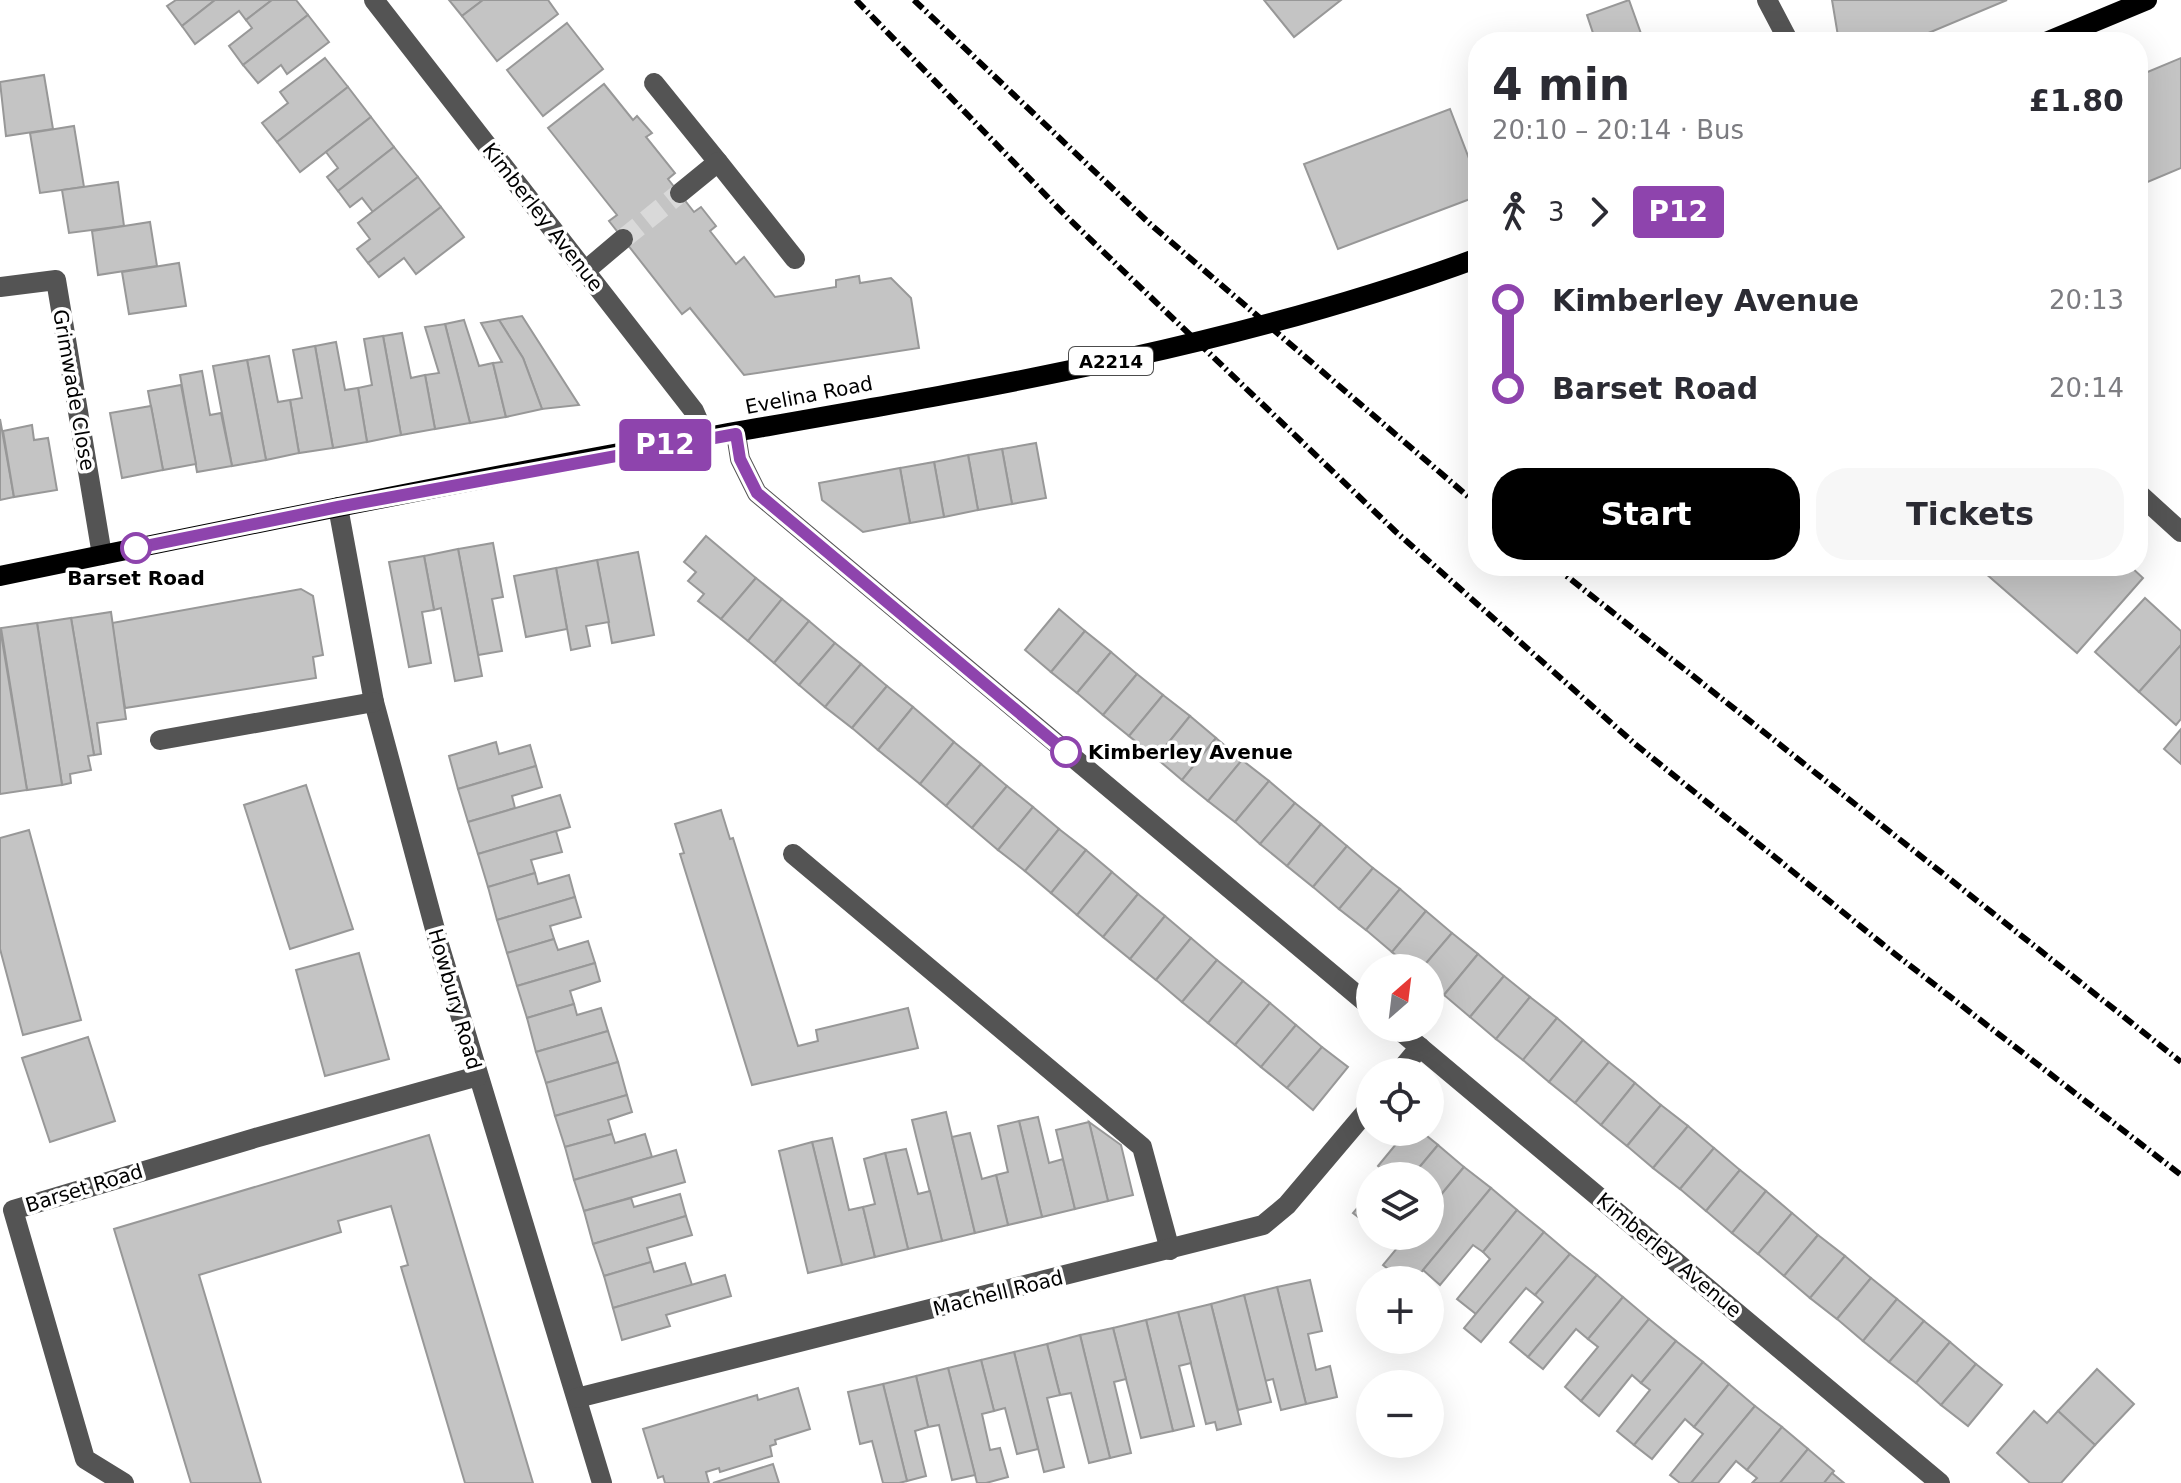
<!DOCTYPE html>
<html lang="en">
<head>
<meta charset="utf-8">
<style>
	body { margin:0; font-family:"DejaVu Sans",sans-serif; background:#f7f7f7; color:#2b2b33; height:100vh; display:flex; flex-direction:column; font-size:30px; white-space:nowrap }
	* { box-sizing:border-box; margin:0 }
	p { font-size:26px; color:#7c7c81 }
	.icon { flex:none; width:44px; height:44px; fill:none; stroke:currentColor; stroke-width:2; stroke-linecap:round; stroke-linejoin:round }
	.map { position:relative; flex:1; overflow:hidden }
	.side { position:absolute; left:1468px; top:32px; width:680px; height:544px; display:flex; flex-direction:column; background:#fff; border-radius:32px; box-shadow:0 8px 32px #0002 }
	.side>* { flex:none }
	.badge { padding:0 16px; border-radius:6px; font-size:28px; line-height:52px }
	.needle { width:52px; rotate:28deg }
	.controls { position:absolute; left:1356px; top:954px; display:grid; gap:16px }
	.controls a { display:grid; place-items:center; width:88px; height:88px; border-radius:50%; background:#fff; box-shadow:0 8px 32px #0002; font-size:40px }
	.map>.badge { position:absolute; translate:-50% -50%; box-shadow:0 0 0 4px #fff }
	.legs { display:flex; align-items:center; gap:12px; height:88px; padding:0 24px; font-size:26px }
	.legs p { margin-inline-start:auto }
	.head { display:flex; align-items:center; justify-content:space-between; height:136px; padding:0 24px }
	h1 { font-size:44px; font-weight:600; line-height:60px }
	.cta { display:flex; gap:16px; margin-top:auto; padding:16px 24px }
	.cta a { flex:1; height:92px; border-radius:32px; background:#000; color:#fff; font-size:32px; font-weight:600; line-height:92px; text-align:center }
	.cta a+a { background:#f7f7f7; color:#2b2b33 }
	ul { padding:0 24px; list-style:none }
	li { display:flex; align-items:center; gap:28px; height:88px; font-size:30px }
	li i { display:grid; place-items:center; width:12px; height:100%; margin:0 10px; background:currentColor }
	li i::after { content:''; width:20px; height:20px; margin:-10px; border:6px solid; border-radius:50%; background:#fff }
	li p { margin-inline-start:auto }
	li:first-child i { background:linear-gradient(#0000 50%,currentColor 0) }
	li:last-child i { background:linear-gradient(currentColor 50%,#0000 0) }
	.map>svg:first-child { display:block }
</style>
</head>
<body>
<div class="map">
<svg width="2181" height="1483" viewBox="0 0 2181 1483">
	<rect width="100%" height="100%" fill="#fff"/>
	<!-- building -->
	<g fill="#c4c4c4" stroke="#989898" stroke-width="2">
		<path d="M176,0H215L182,26L167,6Z"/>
		<path d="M215,0H272L246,20L239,11L195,44L182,26Z"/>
		<path d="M272,0H296L308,15L243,65L229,46L252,28L246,20Z"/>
		<path d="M449,0H483L462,16Z"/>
		<path d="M483,0H548L558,14L497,61L462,16Z"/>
		<path d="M1264,0H1341L1294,37Z"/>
		<path d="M1629,0L1644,42H1596L1587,15Z"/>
		<path d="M1832,0H2007L1907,42H1839Z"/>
		<path d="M308,15L329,42L287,74L281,65L258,83L243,65Z"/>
		<path d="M567,23L603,69L543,116L507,70Z"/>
		<path d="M325,58L348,87L277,142L262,123L288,103L280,92Z"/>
		<path d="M2181,58V168L2138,186V76Z"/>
		<path d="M44,75L53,129L6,136L0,82Z"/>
		<path d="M604,84L633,120L637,116L652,133L646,137L675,173L668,179L694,212L701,207L716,226L710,231L736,264L744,257L775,297L836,287V280L859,276L860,283L891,278L911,298L919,348L744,375L690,308L682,314L609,221L617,215L548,128Z"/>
		<path d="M348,87L371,117L300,172L277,142Z"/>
		<path d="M1450,109L1478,182V196L1338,249L1304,164Z"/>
		<path d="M371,117L394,147L338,191L327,177L338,168L326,152Z"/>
		<path d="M74,126L84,187L40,193L30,133Z"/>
		<path d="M394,147L418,177L373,212L362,198L350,207L338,191Z"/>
		<path d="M418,177L441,207L368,263L357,249L370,239L358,223Z"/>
		<path d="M118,182L124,226L69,233L62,190Z"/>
		<path d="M441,207L464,237L416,274L404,258L379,277L368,263Z"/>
		<path d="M150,222L157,266L98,275L92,231Z"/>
		<path d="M179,263L186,306L129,314L122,272Z"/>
		<path d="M522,316L579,405L542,409L523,358L499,320Z"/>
		<path d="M464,320L479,366L493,363L506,417L470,423L445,324Z"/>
		<path d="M499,320L523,358L542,409L506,417L493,363L502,362L481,323Z"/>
		<path d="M445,324L470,423L435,429L425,375L439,373L425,327Z"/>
		<path d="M402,333L411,378L425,375L435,429L401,435L383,336Z"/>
		<path d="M383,336L401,435L367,442L358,388L372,385L364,339Z"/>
		<path d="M336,342L345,390L358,388L367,442L333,448L315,346Z"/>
		<path d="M315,346L333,448L299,453L290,400L302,398L293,350Z"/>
		<path d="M269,356L278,402L290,400L299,453L266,460L247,360Z"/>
		<path d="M247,360L266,460L232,466L213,366Z"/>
		<path d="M202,371L210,415L221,413L232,466L197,472L180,375Z"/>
		<path d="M181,385L196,464L163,470L148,391Z"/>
		<path d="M151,406L163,470L122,478L110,413Z"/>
		<path d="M0,419L14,497L0,500Z"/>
		<path d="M32,425L34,440L48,438L57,490L14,497L3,431Z"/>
		<path d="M1036,443L1046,498L1012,504L1002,449Z"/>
		<path d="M1002,449L1012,504L978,510L968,455Z"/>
		<path d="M968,455L978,510L944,517L934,462Z"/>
		<path d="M934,462L944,517L910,523L900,468Z"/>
		<path d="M900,468L910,523L863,532L822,500L819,483Z"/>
		<path d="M706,536L756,578L721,619L698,601L704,594L688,581L696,572L684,562Z"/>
		<path d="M493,543L503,597L492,599L502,651L478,655L458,549Z"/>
		<path d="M458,549L482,676L455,681L441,608L434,610L424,556Z"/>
		<path d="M638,552L654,635L612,643L597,560Z"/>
		<path d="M424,556L434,610L422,612L431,663L409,667L389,562Z"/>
		<path d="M597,560L609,622L586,626L590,646L571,650L556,568Z"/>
		<path d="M1977,566H2130L2143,578L2077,653Z"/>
		<path d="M556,568L567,629L526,637L514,576Z"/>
		<path d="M756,578L782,599L748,641L721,619Z"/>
		<path d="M301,589L313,596L323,655L313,657L316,678L125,708L112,623Z"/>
		<path d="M2145,598L2181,631V645L2139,692L2095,652Z"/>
		<path d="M782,599L809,621L774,663L748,641Z"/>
		<path d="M1059,609L1085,631L1051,672L1025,650Z"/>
		<path d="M111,612L126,719L97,723L101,754L94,755L71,618Z"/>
		<path d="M71,618L94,755L88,756L91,770L70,774L71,783L62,785L37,623Z"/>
		<path d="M809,621L835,643L799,685L774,663Z"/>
		<path d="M37,623L62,785L27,790L1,628Z"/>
		<path d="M0,628L27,790L0,794Z"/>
		<path d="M1085,631L1111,652L1077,693L1051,672Z"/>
		<path d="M835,643L861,664L825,707L799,685Z"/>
		<path d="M2181,645V719L2176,725L2139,692Z"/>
		<path d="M1111,652L1137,674L1103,715L1077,693Z"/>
		<path d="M861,664L887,686L852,728L825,707Z"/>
		<path d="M1137,674L1163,695L1129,736L1103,715Z"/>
		<path d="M887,686L913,707L878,750L852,728Z"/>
		<path d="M1163,695L1190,716L1156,758L1129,736Z"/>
		<path d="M913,707L954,742L920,784L878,750Z"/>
		<path d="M1190,716L1216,738L1182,780L1156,758Z"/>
		<path d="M2181,729V764L2164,749Z"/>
		<path d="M1216,738L1242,760L1208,801L1182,780Z"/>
		<path d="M496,742L499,754L530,745L536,766L458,789L449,756Z"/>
		<path d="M954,742L981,764L946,806L920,784Z"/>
		<path d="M1242,760L1269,781L1235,822L1208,801Z"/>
		<path d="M981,764L1007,786L972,828L946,806Z"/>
		<path d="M536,766L542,787L512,796L515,808L468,822L458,789Z"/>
		<path d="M1269,781L1295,803L1260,844L1235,822Z"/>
		<path d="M306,785L353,929L290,949L244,805Z"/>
		<path d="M1007,786L1033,807L998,850L972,828Z"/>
		<path d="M560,795L570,827L478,854L468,822Z"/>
		<path d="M1295,803L1321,824L1287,866L1260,844Z"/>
		<path d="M1033,807L1059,829L1025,871L998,850Z"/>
		<path d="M721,810L730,839L733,838L798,1046L818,1041L816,1030L908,1008L918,1048L752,1085L680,854L684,853L675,824Z"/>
		<path d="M1321,824L1347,846L1313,887L1287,866Z"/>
		<path d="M1059,829L1086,850L1051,893L1025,871Z"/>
		<path d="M29,830L81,1020L23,1035L0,949V838Z"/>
		<path d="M556,831L562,852L531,860L535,873L488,887L478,854Z"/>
		<path d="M1347,846L1373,868L1339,909L1313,887Z"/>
		<path d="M1086,850L1112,872L1077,915L1051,893Z"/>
		<path d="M1373,868L1400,889L1366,930L1339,909Z"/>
		<path d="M1112,872L1138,894L1103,937L1077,915Z"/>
		<path d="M535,873L538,884L569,875L575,897L497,920L488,887Z"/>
		<path d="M1400,889L1426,911L1392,952L1366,930Z"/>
		<path d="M1138,894L1165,916L1130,959L1103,937Z"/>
		<path d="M575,897L581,917L550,926L554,939L507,953L497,920Z"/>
		<path d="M1426,911L1452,933L1422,968H1411L1392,952Z"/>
		<path d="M1165,916L1191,938L1156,980L1130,959Z"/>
		<path d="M1452,933L1478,954L1444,995L1430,984V968H1422Z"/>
		<path d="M1191,938L1217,960L1182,1002L1156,980Z"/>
		<path d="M554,939L558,950L588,941L595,963L517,986L507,953Z"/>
		<path d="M359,953L389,1059L325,1076L296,970Z"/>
		<path d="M1478,954L1504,976L1470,1017L1444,995Z"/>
		<path d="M1217,960L1243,981L1208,1023L1182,1002Z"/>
		<path d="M595,963L600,981L570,991L574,1004L527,1018L517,986Z"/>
		<path d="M1504,976L1530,997L1496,1039L1470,1017Z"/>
		<path d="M1243,981L1270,1003L1235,1045L1208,1023Z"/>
		<path d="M1530,997L1557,1018L1523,1060L1496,1039Z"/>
		<path d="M1270,1003L1296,1025L1261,1067L1235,1045Z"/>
		<path d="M574,1004L577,1015L601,1008L608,1031L536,1052L527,1018Z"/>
		<path d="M1557,1018L1583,1040L1549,1082L1523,1060Z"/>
		<path d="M1296,1025L1322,1047L1287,1088L1261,1067Z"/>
		<path d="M608,1031L618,1062L546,1083L536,1052Z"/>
		<path d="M88,1037L115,1121L50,1142L22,1058Z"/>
		<path d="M1583,1040L1609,1062L1575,1103L1549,1082Z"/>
		<path d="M1322,1047L1348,1067L1313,1110L1287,1088Z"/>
		<path d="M618,1062L627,1095L555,1116L546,1083Z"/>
		<path d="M1609,1062L1635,1083L1601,1125L1575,1103Z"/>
		<path d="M1635,1083L1661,1105L1627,1146L1601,1125Z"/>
		<path d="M627,1095L632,1112L608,1120L612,1134L565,1147L555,1116Z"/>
		<path d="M1661,1105L1688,1126L1653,1168L1627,1146Z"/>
		<path d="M946,1112L975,1233L942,1241L912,1120Z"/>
		<path d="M1038,1117L1049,1163L1063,1159L1075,1209L1042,1217L1019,1121Z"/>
		<path d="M1019,1121L1042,1217L1008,1225L996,1175L1008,1172L998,1126Z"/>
		<path d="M1089,1122L1121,1145L1133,1195L1108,1201Z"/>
		<path d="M1089,1122L1108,1201L1075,1209L1056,1130Z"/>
		<path d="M1688,1126L1714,1148L1680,1189L1653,1168Z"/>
		<path d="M1406,1132H1422L1438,1145L1412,1176H1384L1386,1173L1378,1166Z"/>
		<path d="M970,1133L982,1179L996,1175L1008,1225L975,1233L952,1137Z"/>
		<path d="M612,1134L615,1143L645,1134L652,1157L574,1180L565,1147Z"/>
		<path d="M429,1135L533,1483H465L401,1267L408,1265L391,1206L338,1221L341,1232L199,1275L261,1483H191L114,1229Z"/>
		<path d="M832,1138L849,1210L863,1207L875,1257L842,1265L812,1142Z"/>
		<path d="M812,1142L842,1265L808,1273L779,1151Z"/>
		<path d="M1438,1145L1464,1167L1430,1208V1176H1412Z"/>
		<path d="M1714,1148L1740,1170L1706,1211L1680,1189Z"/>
		<path d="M906,1149L918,1194L930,1191L942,1241L908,1249L885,1153Z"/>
		<path d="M676,1150L685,1182L584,1211L574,1180Z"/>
		<path d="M885,1153L908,1249L875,1257L863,1207L875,1204L864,1159Z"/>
		<path d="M1464,1167L1491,1188L1415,1280H1402L1383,1265L1407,1236H1430V1227L1439,1217L1430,1208Z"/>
		<path d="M1740,1170L1766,1191L1732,1233L1706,1211Z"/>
		<path d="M1491,1188L1517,1210L1483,1252L1473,1245L1440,1285L1423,1270Z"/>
		<path d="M1766,1191L1792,1213L1758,1254L1732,1233Z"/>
		<path d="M1370,1193V1226L1353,1213Z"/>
		<path d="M680,1194L686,1216L593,1244L584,1211L631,1198L634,1207Z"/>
		<path d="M1517,1210L1544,1232L1476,1314L1457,1299L1490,1259L1483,1252Z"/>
		<path d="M1792,1213L1818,1235L1784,1276L1758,1254Z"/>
		<path d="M686,1216L692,1235L647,1248L651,1262L604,1276L593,1244Z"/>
		<path d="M1544,1232L1570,1254L1535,1295L1526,1288L1481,1342L1464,1328Z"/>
		<path d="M1818,1235L1845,1256L1810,1298L1784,1276Z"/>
		<path d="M1570,1254L1597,1275L1528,1357L1510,1342L1543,1302L1535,1295Z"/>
		<path d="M1845,1256L1871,1278L1837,1319L1810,1298Z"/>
		<path d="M651,1262L654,1272L685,1263L692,1285L613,1308L604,1276Z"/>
		<path d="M725,1275L731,1296L666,1315L670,1326L622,1340L613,1308Z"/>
		<path d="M1597,1275L1623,1297L1588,1339L1576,1329L1543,1369L1528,1357Z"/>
		<path d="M1871,1278L1897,1299L1863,1341L1837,1319Z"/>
		<path d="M1310,1280L1322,1331L1308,1334L1316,1370L1330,1366L1337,1397L1306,1404L1277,1287Z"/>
		<path d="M1277,1287L1306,1404L1281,1410L1273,1379L1265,1381L1244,1295Z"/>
		<path d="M1244,1295L1271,1402L1238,1410L1211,1304Z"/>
		<path d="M1623,1297L1649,1319L1581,1401L1565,1387L1598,1347L1588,1339Z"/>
		<path d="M1897,1299L1924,1321L1889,1362L1863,1341Z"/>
		<path d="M1211,1304L1241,1424L1217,1430L1215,1422L1206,1424L1178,1312Z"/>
		<path d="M1178,1312L1191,1363L1179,1366L1194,1426L1173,1431L1146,1320Z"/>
		<path d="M1649,1319L1676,1341L1641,1383L1632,1375L1599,1416L1581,1401Z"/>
		<path d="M1146,1320L1173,1431L1141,1438L1113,1328Z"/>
		<path d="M1924,1321L1950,1342L1916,1383L1889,1362Z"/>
		<path d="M1113,1328L1126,1379L1114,1382L1131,1453L1110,1458L1080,1335Z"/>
		<path d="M1080,1335L1110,1458L1089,1463L1071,1393L1060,1395L1047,1344Z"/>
		<path d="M1676,1341L1703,1362L1634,1445L1617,1431L1650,1390L1641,1383Z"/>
		<path d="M1950,1342L1976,1364L1941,1405L1916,1383Z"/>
		<path d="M1047,1344L1060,1395L1047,1398L1064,1467L1044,1472L1014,1352Z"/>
		<path d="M1014,1352L1038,1449L1017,1454L1005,1408L994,1411L981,1360Z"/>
		<path d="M981,1360L994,1411L982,1414L990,1450L1000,1448L1008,1477L986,1483H977L948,1368Z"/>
		<path d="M1703,1362L1729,1384L1694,1427L1685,1419L1652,1459L1634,1445Z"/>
		<path d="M1976,1364L2002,1385L1968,1426L1941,1405Z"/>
		<path d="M948,1368L975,1475L952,1480L939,1425L928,1427L916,1376Z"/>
		<path d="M2097,1369L2134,1404L2095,1445L2058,1411Z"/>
		<path d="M916,1376L928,1427L915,1431L926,1476L907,1481L883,1384Z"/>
		<path d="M883,1384L907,1481L899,1483H883L872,1441L860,1444L848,1392Z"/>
		<path d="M1729,1384L1755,1406L1691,1483H1680L1670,1475L1703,1434L1694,1427Z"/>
		<path d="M798,1388L810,1429L775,1440L776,1444L770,1446L772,1456L720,1472L719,1468L706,1472L709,1483H665L663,1476L658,1478L643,1429L757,1395L758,1400Z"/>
		<path d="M1755,1406L1782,1427L1747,1470L1736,1461L1718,1483H1691Z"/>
		<path d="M2034,1411L2047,1423L2058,1411L2095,1445L2061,1483H2030L1997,1453Z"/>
		<path d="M1782,1427L1808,1449L1780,1483H1752L1757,1478L1747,1470Z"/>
		<path d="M1808,1449L1834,1471L1824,1483H1780Z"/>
		<path d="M773,1464L779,1483H713Z"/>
		<path d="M1832,1473L1844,1483H1824Z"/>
	</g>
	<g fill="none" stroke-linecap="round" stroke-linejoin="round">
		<!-- minor-tunnel -->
		<path stroke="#d9d9d9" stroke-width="20" stroke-dasharray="20 10" stroke-linecap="butt" d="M623,239L680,193"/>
		<!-- minor -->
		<g stroke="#545454" stroke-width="20">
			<path d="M374,0L694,411L706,438"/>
			<path d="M1767,0L1789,42"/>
			<path d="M654,83L718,162"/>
			<path d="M680,193L718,162L795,259"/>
			<path d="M585,271L623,239"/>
			<path d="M0,287L56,280L102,555"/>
			<path d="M736,434L740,459L757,493L1370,1006"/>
			<path d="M2138,493L2181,532"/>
			<path d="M338,507L374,702L440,948L602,1483"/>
			<path d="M160,740L374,702"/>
			<path d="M793,854L1142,1147L1170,1250"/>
			<path d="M1397,1028L1940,1483"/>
			<path d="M1399,1072L1420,1047"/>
			<path d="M577,1398L1263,1225L1287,1205L1370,1107"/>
			<path d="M124,1483L85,1459L13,1210L255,1138L478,1076"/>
		</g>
		<!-- major -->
		<g stroke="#000" stroke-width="20">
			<path d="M2046,42L2147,0"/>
			<path d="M0,576C233,528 467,480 701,438C962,392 1228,350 1478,258"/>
		</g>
		<!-- rail -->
		<g stroke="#000" stroke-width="6" stroke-dasharray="12 4 2 4" stroke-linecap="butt">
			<path d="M856,0L1068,218L1395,531L1635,744L1891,951L2181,1175"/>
			<path d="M914,0L1149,223L1478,505"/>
			<path d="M1554,566L2181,1062"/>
		</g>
	</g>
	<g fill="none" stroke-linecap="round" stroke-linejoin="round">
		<!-- line-1 casing -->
		<g stroke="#fff" stroke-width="18">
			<path id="line-1" d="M136,548L338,507L736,434L740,459L757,493L1066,752"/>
		</g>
		<!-- line-1 -->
		<use href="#line-1" stroke="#8e44ad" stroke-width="12"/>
	</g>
	<!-- markers -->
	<g fill="#fff" stroke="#8e44ad" stroke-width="4">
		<circle cx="136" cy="548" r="14"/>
		<circle cx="1066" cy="752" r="14"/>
	</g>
	<g text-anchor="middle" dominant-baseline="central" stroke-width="7" stroke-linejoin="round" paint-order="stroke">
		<!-- shield labels -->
		<rect fill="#fff" stroke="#4c4c4c" stroke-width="2" x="1069" y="347" width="84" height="28" rx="6"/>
		<g font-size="18" font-weight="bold" fill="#000">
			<text x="1111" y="361">A2214</text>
		</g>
		<!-- street labels -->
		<g font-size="20" fill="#000" stroke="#fff">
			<text transform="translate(543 217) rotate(52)">Kimberley Avenue</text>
			<text transform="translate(74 390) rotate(80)">Grimwade Close</text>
			<text transform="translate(809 395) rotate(-11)">Evelina Road</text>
			<text transform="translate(455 999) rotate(74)">Howbury Road</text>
			<text transform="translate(84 1188) rotate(-17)">Barset Road</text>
			<text transform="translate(1669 1255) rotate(40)">Kimberley Avenue</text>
			<text transform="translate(998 1293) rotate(-14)">Machell Road</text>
		</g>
		<!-- stop labels -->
		<g font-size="20" font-weight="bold" fill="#000" stroke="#fff">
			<text x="136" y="578">Barset Road</text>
			<text x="1088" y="752" text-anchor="start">Kimberley Avenue</text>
		</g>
	</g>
</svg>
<div class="controls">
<a><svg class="needle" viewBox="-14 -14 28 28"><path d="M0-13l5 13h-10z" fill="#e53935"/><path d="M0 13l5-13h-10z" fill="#7c7c81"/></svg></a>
<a><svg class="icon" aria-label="locate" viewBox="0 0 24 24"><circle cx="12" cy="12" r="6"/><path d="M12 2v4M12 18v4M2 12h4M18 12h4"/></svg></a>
<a><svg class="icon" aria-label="layers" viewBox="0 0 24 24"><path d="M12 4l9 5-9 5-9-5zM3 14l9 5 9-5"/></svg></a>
<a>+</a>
<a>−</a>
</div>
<b class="badge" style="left:665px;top:445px;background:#8e44ad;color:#fff">P12</b>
<section class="side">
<div class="head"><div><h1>4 min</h1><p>20:10 – 20:14 · Bus</p></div><b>£1.80</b></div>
<div class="legs"><svg class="icon" aria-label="walk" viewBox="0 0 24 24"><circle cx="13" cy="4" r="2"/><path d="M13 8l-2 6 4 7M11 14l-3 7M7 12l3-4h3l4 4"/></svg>3<svg class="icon" aria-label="forward" viewBox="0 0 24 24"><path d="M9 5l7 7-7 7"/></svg><b class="badge" style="background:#8e44ad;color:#fff">P12</b></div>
<ul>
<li><i style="color:#8e44ad"></i><b>Kimberley Avenue</b><p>20:13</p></li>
<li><i style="color:#8e44ad"></i><b>Barset Road</b><p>20:14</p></li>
</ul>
<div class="cta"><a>Start</a><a>Tickets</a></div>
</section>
</div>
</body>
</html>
